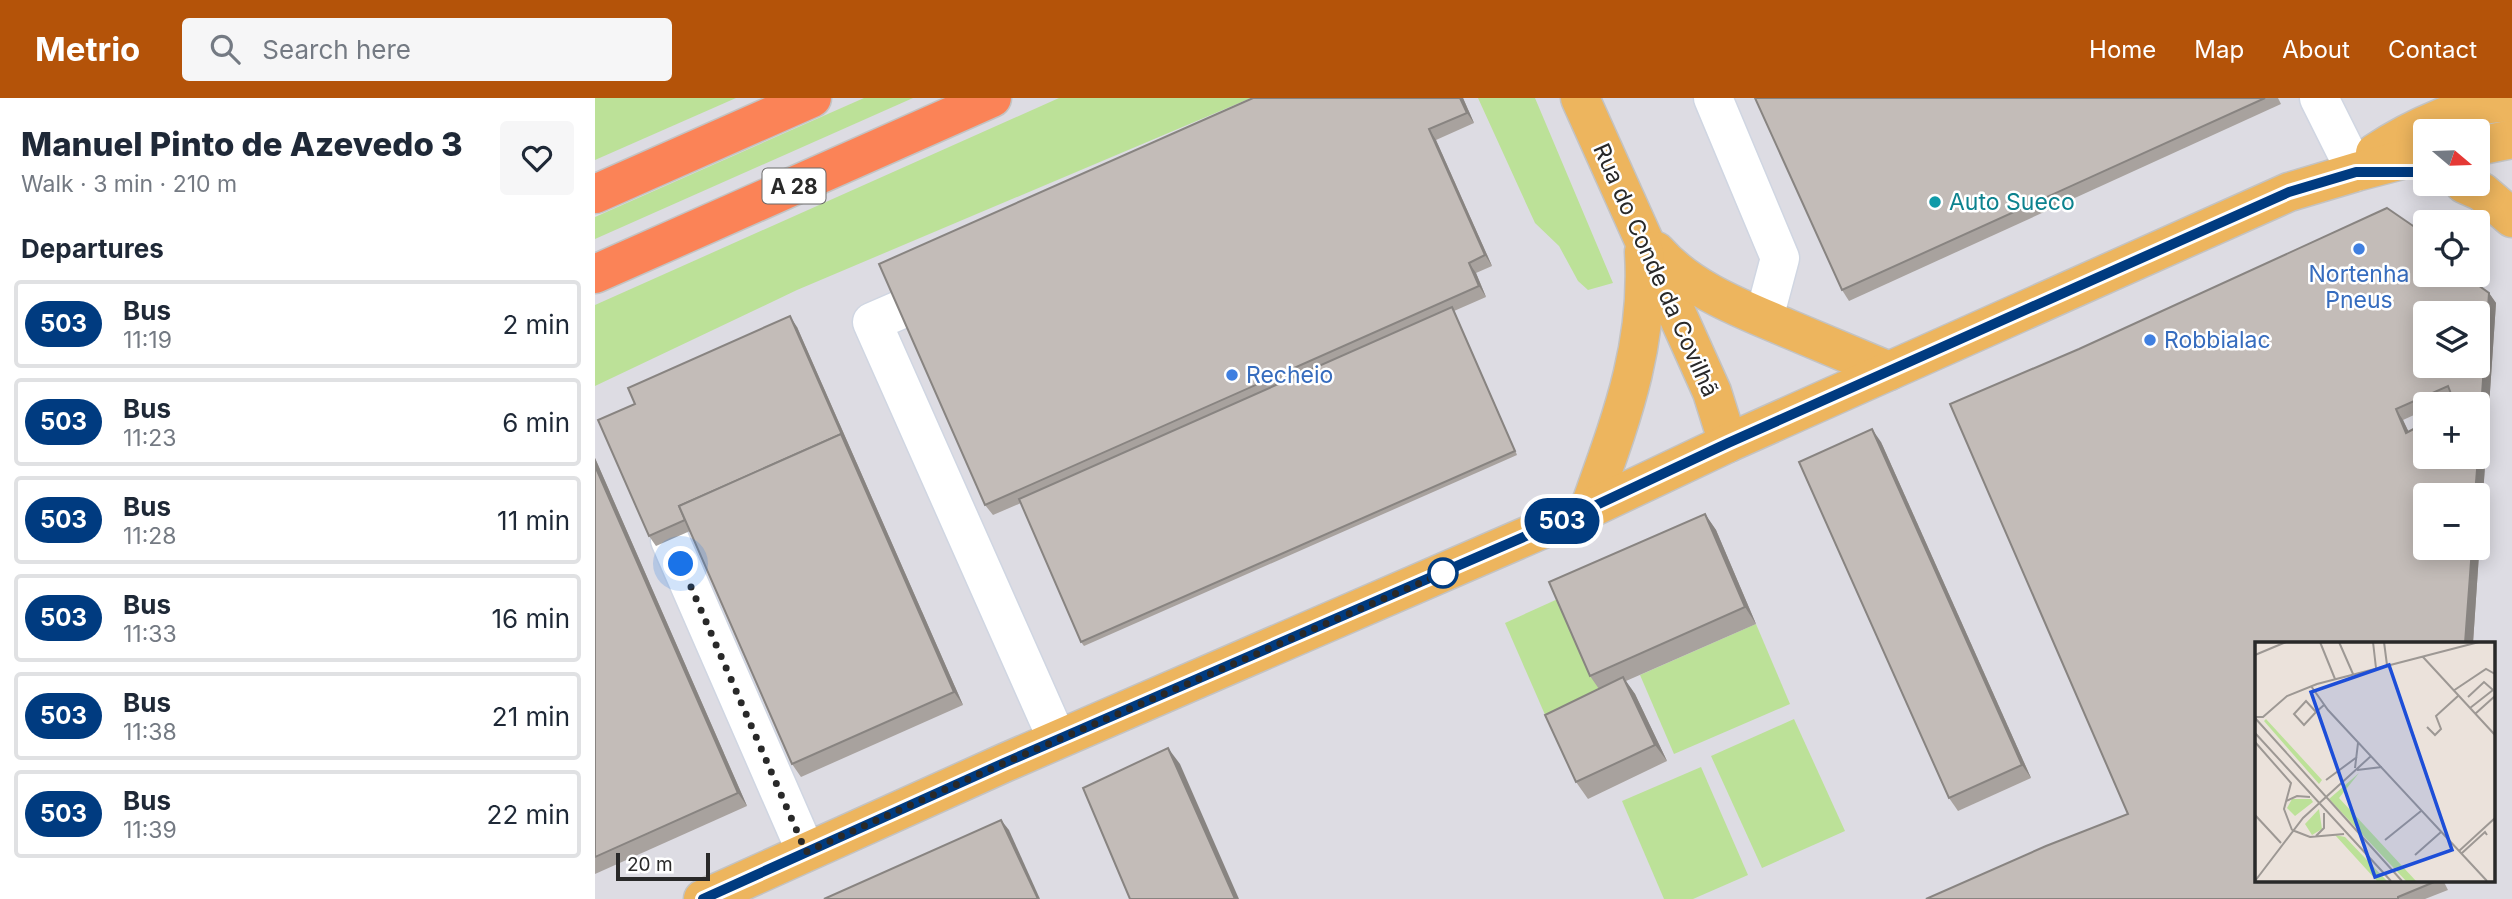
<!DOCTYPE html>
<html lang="en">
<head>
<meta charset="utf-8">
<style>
	body { margin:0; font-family:Inter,sans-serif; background:#f6f6f7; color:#1f2937; height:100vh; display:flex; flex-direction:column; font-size:26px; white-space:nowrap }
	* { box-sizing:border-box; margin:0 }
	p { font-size:23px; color:#747a83 }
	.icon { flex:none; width:38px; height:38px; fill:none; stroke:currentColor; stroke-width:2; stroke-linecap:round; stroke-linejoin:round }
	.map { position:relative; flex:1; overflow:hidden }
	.details { display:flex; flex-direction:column; background:#fff; width:595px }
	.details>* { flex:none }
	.badge { padding:0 14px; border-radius:23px; font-size:24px; line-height:46px }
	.needle { width:46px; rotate:109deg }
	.fabs { position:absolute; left:1818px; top:21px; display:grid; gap:14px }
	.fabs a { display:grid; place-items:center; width:77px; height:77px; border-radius:7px; background:#fff; box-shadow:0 4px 18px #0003; font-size:35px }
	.scale { position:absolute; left:21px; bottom:18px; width:94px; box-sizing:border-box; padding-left:7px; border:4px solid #292929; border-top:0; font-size:19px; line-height:24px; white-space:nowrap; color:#292929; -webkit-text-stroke:5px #fff; paint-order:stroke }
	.you { position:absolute; width:35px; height:35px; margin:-18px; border:5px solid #fff; border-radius:50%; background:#1a73e8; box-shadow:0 0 0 10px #1a73e833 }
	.map>.badge { position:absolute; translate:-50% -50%; box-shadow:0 0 0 4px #fff }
	h2 { padding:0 21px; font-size:26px; line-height:63px }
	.round { display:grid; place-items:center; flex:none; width:74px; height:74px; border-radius:7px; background:#f6f6f7 }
	.headline { display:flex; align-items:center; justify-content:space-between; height:119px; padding:0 21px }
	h1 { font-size:33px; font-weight:800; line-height:52px }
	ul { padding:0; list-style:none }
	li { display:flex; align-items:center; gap:21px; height:88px; margin:0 14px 10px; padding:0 7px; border:4px solid #e0e1e3; border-radius:7px }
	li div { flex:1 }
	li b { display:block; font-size:26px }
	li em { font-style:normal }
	li .badge { min-width:77px; font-weight:700; text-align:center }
	header { display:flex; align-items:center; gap:42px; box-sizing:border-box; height:98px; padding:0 35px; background:#b45309; color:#fff }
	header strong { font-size:33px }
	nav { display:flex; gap:38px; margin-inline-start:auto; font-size:24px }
	.search { width:490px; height:63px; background:#f6f6f7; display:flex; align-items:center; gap:18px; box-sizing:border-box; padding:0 24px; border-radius:7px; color:#747a83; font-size:26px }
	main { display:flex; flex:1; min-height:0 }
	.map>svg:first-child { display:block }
</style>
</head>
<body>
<header>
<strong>Metrio</strong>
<div class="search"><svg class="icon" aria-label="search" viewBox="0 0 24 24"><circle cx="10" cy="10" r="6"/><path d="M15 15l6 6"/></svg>Search here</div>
<nav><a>Home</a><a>Map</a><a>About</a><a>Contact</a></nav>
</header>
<main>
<section class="details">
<div class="headline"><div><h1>Manuel Pinto de Azevedo 3</h1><p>Walk · 3 min · 210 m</p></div><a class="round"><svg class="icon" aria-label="heart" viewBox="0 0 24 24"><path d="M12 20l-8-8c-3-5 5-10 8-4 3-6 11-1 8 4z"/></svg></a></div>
<h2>Departures</h2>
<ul>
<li><span class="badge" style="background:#003b80;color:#fff">503</span><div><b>Bus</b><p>11:19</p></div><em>2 min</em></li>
<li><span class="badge" style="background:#003b80;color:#fff">503</span><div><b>Bus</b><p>11:23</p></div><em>6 min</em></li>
<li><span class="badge" style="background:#003b80;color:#fff">503</span><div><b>Bus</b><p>11:28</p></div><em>11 min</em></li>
<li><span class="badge" style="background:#003b80;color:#fff">503</span><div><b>Bus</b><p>11:33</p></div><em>16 min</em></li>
<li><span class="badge" style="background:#003b80;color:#fff">503</span><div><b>Bus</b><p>11:38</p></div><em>21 min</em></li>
<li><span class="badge" style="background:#003b80;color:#fff">503</span><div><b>Bus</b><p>11:39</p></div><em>22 min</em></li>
</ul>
</section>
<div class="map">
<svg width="1917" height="801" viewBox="0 0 1917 801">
	<rect width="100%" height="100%" fill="#ebe2db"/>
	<!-- industrial -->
	<path fill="#dddce3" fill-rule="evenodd" d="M0,0H1917V801H0ZM1830,33H1883V86H1830ZM1830,124H1883V177H1830ZM1830,215H1883V268H1830ZM1830,306H1883V359H1830ZM1830,397H1883V450H1830ZM1661,545H1898V782H1661Z"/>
	<!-- green -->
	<g fill="#bce198">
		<path d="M0,0H141L0,62Z"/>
		<path d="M269,0H318L0,141V119Z"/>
		<path d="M464,0H656L202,192L0,288V207Z"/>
		<path d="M883,0H940L1018,185L993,192L983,183L964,148L940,125Z"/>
		<path d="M965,500L1007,594L951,619L910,525Z"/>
		<path d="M1161,526L1195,606L1079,656L1045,577Z"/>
		<path d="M1199,621L1250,733L1167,770L1116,658Z"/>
		<path d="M1106,669L1153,777L1098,801H1069L1027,703Z"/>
	</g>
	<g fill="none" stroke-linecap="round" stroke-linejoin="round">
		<!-- minor casing -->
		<g stroke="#d0d6e2" stroke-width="41">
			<g id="minor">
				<path d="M1118,0L1185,160L1169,220"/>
				<path d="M1724,0L1761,74"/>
				<path d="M307,211L277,224L462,641"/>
				<path d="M75,442L211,754"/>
			</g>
		</g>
		<!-- major casing -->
		<g stroke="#c3c3c3" stroke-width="41">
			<g id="major">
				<path d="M985,0L1117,294L1133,345"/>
				<path d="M1883,48L1917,41"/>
				<path d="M1780,55C1814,32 1875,2 1917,5"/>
				<path d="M1869,86L1887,94L1917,120"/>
				<path d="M1061,153C1095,192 1147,211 1194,231C1227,245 1260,259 1294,273"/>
				<path d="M994,411C1025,324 1055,249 1049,154"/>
				<path d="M108,801L409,665L994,411L1133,345L1694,94L1761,74L1830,56"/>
			</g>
		</g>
		<!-- highway casing -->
		<g stroke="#c3c3c3" stroke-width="41">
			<g id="highway">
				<path d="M0,96L217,0"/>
				<path d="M0,176L397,0"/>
			</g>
		</g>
		<!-- minor -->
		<use href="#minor" stroke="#fff" stroke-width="38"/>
		<!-- major -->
		<use href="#major" stroke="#edb55e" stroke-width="38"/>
		<!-- highway -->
		<use href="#highway" stroke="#fb8357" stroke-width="38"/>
	</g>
	<!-- wall -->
	<g fill="#a8a29e" fill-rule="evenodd">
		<path d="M658,0H868L879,25L841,42L897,168L881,175L891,199L859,213L922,357L489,548L486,544L426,405L398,417L390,407Z"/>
		<path d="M1160,0H1683L1686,6L1254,203L1247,192Z"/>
		<path d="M1830,177H1874L1872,179L1894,195L1901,205L1878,545H1662V782H1848L1853,792L1830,801H1331L1533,716ZM1858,300L1883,359L1813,333L1808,322L1830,312V306H1844Z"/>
		<path d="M202,229L368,607L206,679L197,666L95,433L61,448L54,438L40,306Z"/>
		<path d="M1286,344L1436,680L1363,713L1354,700Z"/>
		<path d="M0,360L152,708L0,776Z"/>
		<path d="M1110,416L1121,432L1161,526L1031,583L1040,596L1072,663L993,701L981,684L1004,591L995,578Z"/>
	</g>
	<!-- shaded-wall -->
	<g fill="#888481">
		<path d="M865,0H868L879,25L872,15Z"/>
		<path d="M834,31L841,42L897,168L890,157Z"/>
		<path d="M874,165L881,175L891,199L884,188Z"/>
		<path d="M1894,195L1901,205L1878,545H1870L1877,450H1883V397H1880Z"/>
		<path d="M857,209L859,213L922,357L920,353Z"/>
		<path d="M195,218L202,229L368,607L359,594Z"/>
		<path d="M1801,311L1808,322L1819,345L1811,335Z"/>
		<path d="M1277,331L1286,344L1436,680L1427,667Z"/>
		<path d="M0,360L152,708L143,695L0,368Z"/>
		<path d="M1110,416L1121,432L1161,526L1150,509Z"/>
		<path d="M1028,579L1040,596L1072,663L1060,647Z"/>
		<path d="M573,650L585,666L644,801H640Z"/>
		<path d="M406,722L414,732L445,801H443Z"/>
	</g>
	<!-- building -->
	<g fill="#c3bcb8" stroke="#888481" stroke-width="2" fill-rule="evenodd">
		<path d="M658,0H865L872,15L834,31L890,157L874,165L884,188L390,407L284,166Z"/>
		<path d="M1160,0H1670L1247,192Z"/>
		<path d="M1792,110L1824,132L1836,116L1848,124H1830V177H1869L1894,195L1883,354V306H1860L1853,288L1801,311L1811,335L1830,325V359H1883L1880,397H1830V450H1877L1870,545H1662V782H1844L1803,799V801H1331L1451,748L1533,716L1355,306L1484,251ZM1830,215H1883V268H1830Z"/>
		<path d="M857,209L920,353L486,544L424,401Z"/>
		<path d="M195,218L248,339L246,336L84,408L90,422L54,438L3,322L40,306L33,290Z"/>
		<path d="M1277,331L1427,667L1354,700L1204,364Z"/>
		<path d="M246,336L359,594L197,666L84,408Z"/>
		<path d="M0,368L143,695L0,759Z"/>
		<path d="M1110,416L1150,509L995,578L954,484Z"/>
		<path d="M1028,579L1060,647L981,684L950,617Z"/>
		<path d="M573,650L640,801H535L488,690Z"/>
		<path d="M406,722L443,801H229Z"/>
	</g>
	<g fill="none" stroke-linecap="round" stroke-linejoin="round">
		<!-- line casing -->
		<g stroke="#fff" stroke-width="16">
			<path id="line" d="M108,801L409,665L993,411L1133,345L1694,94L1761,74H1830"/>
		</g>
		<!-- line -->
		<use href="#line" stroke="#003b80" stroke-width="10"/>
		<!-- walk -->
		<path stroke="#292929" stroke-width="7" stroke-dasharray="0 12.6" d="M86,466L211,754L409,665L848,475"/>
	</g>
	<!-- markers -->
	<circle fill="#0f9aa8" stroke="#fff" stroke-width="2.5" cx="1340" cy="104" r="7"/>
	<g fill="#3f7fe0" stroke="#fff" stroke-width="2.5">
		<circle cx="1764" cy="151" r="7"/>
		<circle cx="1555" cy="242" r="7"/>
		<circle cx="637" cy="277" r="7"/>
	</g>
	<circle fill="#fff" stroke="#003b80" stroke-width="3.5" cx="848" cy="475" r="14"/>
	<g text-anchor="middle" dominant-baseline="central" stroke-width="5" stroke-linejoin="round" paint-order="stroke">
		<!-- shield labels -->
		<rect fill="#fff" stroke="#696969" stroke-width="2" x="167.5" y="70.5" width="63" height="35" rx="5"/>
		<g font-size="21" font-weight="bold" fill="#292929">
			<text x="199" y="88">A 28</text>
		</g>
		<!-- culture labels -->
		<g font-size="23" fill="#0d838f" stroke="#fff" text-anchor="start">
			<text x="1354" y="104">Auto Sueco</text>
		</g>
		<!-- street labels -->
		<g font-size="23" fill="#292929" stroke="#fff">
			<text transform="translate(1061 172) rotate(66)">Rua do Conde da Covilhã</text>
		</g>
		<!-- shop labels -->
		<g font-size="23" fill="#366cbe" stroke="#fff" text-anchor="start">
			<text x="1764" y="176" text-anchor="middle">Nortenha<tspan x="1764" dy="26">Pneus</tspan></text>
			<text x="1569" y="242">Robbialac</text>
			<text x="651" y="277">Recheio</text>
		</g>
	</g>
	<!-- overview -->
	<g transform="translate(1660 544)">
		<rect width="240" height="240" fill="#ebe2db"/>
		<path d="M11,77L67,138L64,142L9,79ZM104,131L84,156L161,239H151L74,157ZM37,157H56L58,160L40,174L32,166ZM64,167L67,187L57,193L50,182ZM80,193L90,195L132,239H122Z" fill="#bce198"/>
		<path fill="none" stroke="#9d9894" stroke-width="2" d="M65,0L80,37M84,0L98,32M118,0L121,26M129,0L132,23M0,13L31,0M168,15L240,93M56,44L73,68L232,239M198,49L231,27L240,32M213,55L229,40L238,48M215,66L238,48M61,70L51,59L39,72L49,83L61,70L69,63M220,72L240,54M0,75H8L32,54L62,42L224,0M0,76L147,239M172,85L180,93L186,87L181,74L203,54M0,91L136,239M0,100L36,141L29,167L37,188M100,126L103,101M102,128L127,125M71,138L102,115M31,159L42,154L55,155M0,173L26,201M37,188L55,195L89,192M61,194L69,186V171M130,198L166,169M204,209L240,176M207,211L230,190L232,193M160,213L186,190M0,239L48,176L116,114"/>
		<path fill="#1d4ed8" fill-opacity="0.15" stroke="#1d4ed8" stroke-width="3.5" d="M134,23L197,208L120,235L56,50Z"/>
		<rect width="240" height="240" fill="none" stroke="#292929" stroke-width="3.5"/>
	</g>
</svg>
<div class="fabs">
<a><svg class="needle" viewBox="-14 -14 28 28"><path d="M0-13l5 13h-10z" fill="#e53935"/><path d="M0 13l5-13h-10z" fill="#747a83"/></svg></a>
<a><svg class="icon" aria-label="locate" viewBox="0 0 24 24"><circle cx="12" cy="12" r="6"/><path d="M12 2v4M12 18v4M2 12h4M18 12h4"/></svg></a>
<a><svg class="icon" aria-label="layers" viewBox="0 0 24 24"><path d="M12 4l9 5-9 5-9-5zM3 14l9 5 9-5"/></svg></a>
<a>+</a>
<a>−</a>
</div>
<div class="scale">20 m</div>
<div class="you" style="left:86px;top:466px"></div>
<b class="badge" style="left:967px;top:423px;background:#003b80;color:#fff">503</b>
</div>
</main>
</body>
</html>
